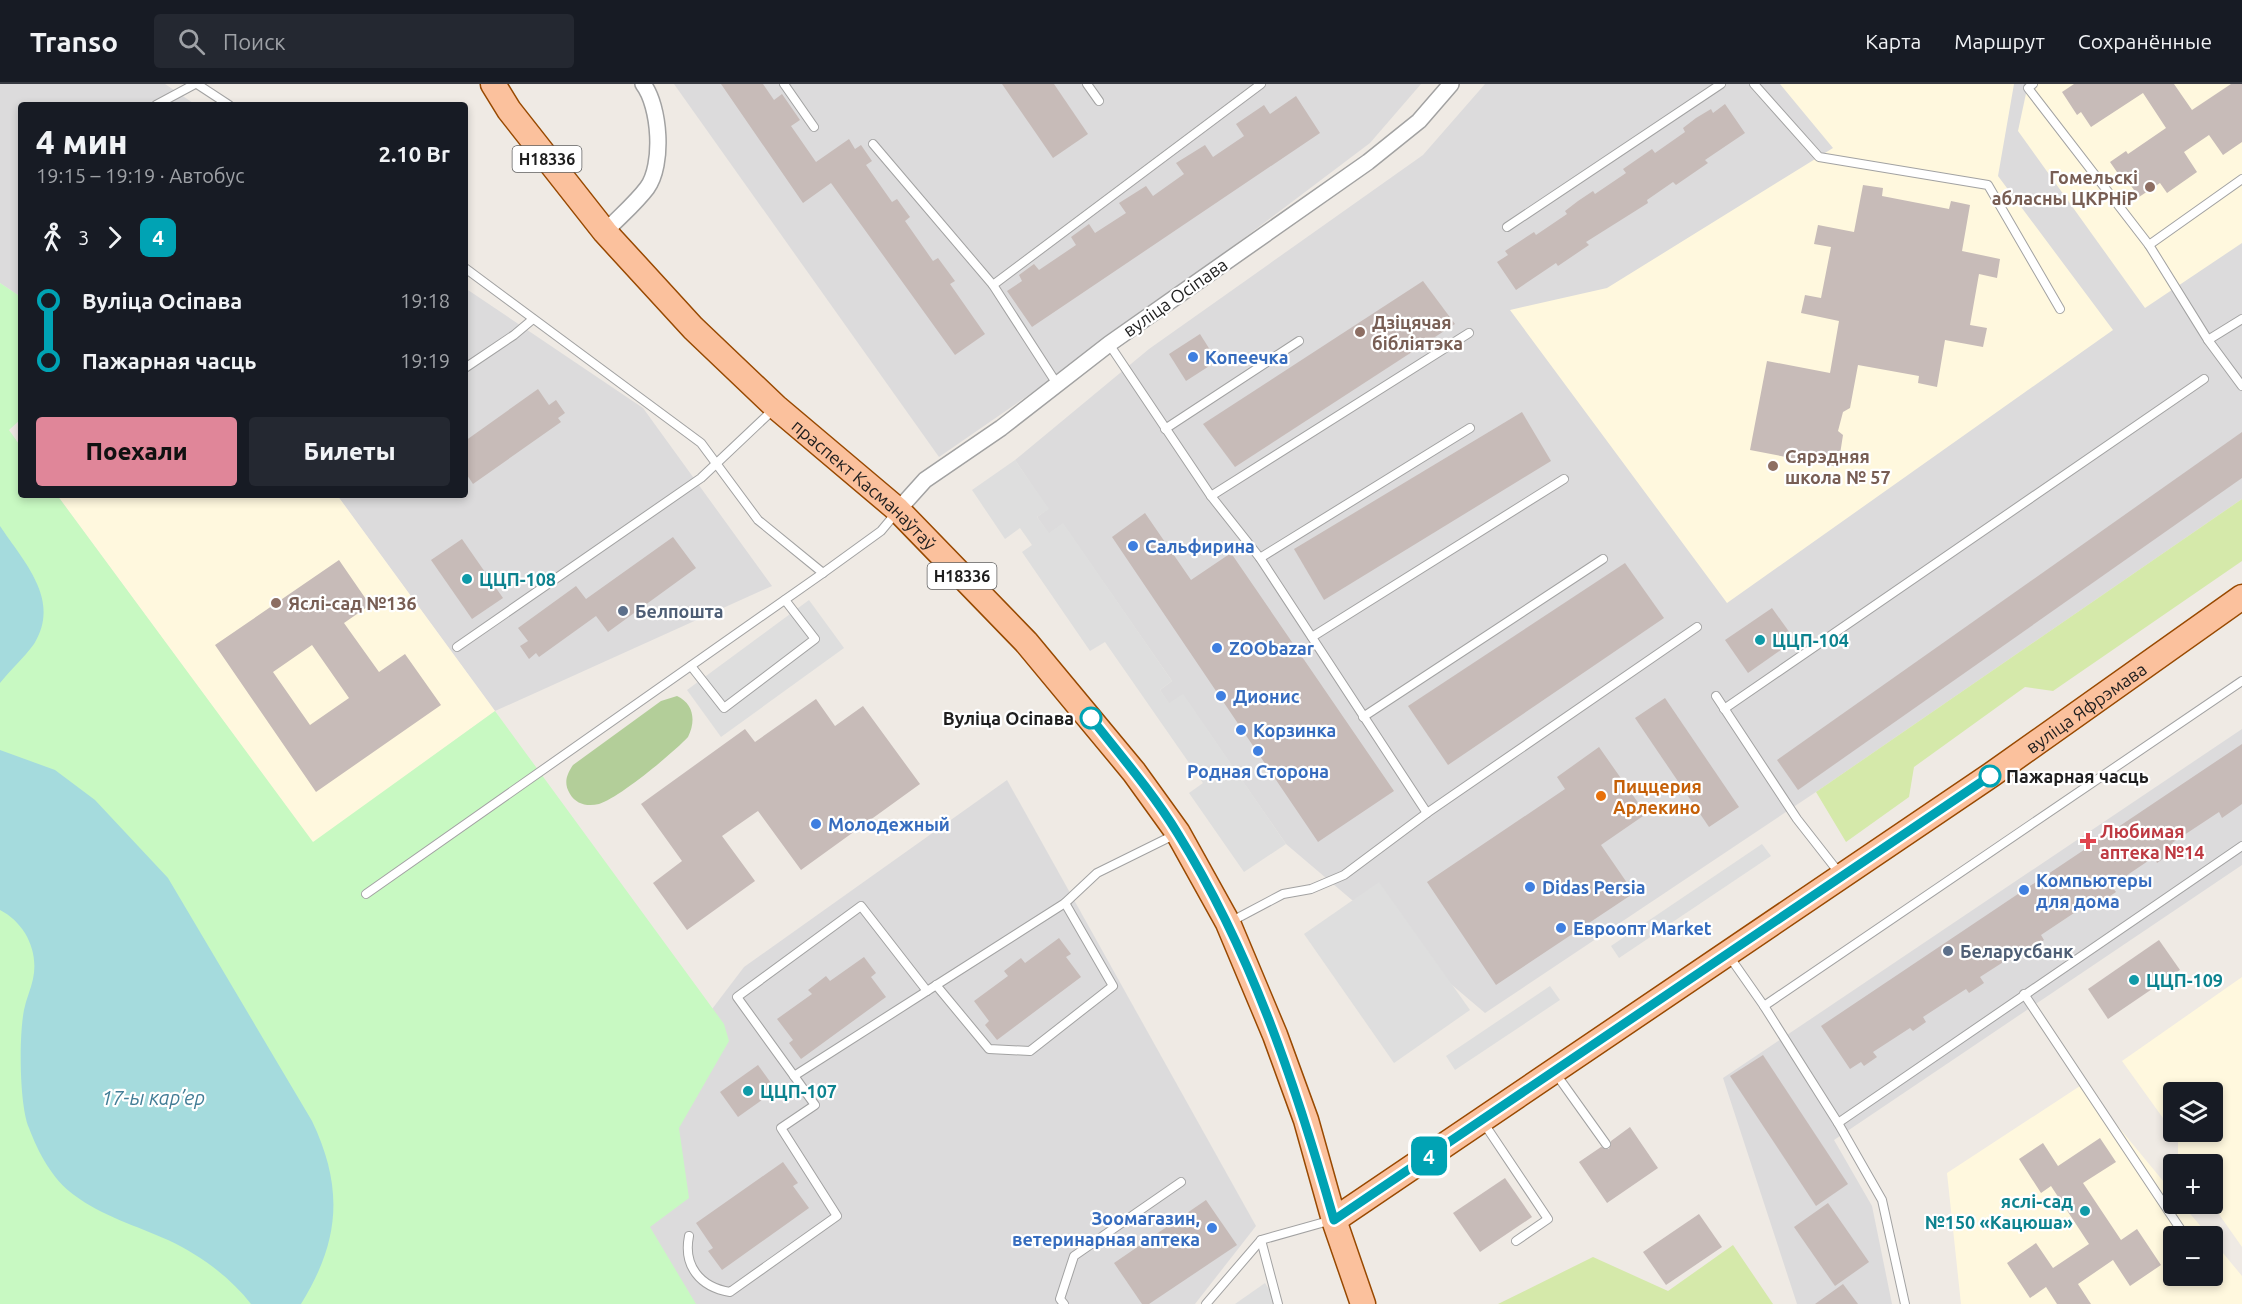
<!DOCTYPE html>
<html lang="ru">
<head>
<meta charset="utf-8">
<style>
	body { margin:0; font-family:Ubuntu,sans-serif; background:#242831; color:#f1f3f6; height:100vh; display:flex; flex-direction:column; font-size:22px; white-space:nowrap }
	* { box-sizing:border-box; margin:0 }
	p { font-size:20px; color:#9ea1a6 }
	.icon { flex:none; width:33px; height:33px; fill:none; stroke:currentColor; stroke-width:2; stroke-linecap:round; stroke-linejoin:round }
	.map { position:relative; flex:1; overflow:hidden }
	.details { position:absolute; left:18px; top:18px; width:450px; height:396px; display:flex; flex-direction:column; background:#171b24; border-radius:6px; box-shadow:0 3px 9px #0003 }
	.details>* { flex:none }
	.badge { padding:0 12px; border-radius:9px; font-size:21px; line-height:39px }
	.fabs { position:absolute; left:2163px; top:998px; display:grid; gap:12px }
	.fabs a { display:grid; place-items:center; width:60px; height:60px; border-radius:6px; background:#171b24; box-shadow:0 3px 9px #0003; font-size:30px }
	.map>.badge { position:absolute; translate:-50% -50%; box-shadow:0 0 0 3px #fff }
	.legs { display:flex; align-items:center; gap:9px; height:66px; padding:0 18px; font-size:20px }
	.legs p { margin-inline-start:auto }
	.summary { display:flex; align-items:center; justify-content:space-between; height:102px; padding:0 18px }
	h1 { font-size:33px; font-weight:800; line-height:45px }
	.cta { display:flex; gap:12px; margin-top:auto; padding:12px 18px }
	.cta a { flex:1; height:69px; border-radius:6px; background:#e08699; color:#111; font-size:24px; font-weight:800; line-height:69px; text-align:center }
	.cta a+a { background:#242831; color:#f1f3f6 }
	ul { padding:0 18px; list-style:none }
	li { display:flex; align-items:center; gap:21px; height:60px; font-size:22px }
	li i { display:grid; place-items:center; width:9px; height:100%; margin:0 8px; background:currentColor }
	li i::after { content:''; width:15px; height:15px; margin:-8px; border:4px solid; border-radius:50%; background:#171b24 }
	li p { margin-inline-start:auto }
	li:first-child i { background:linear-gradient(#0000 50%,currentColor 0) }
	li:last-child i { background:linear-gradient(currentColor 50%,#0000 0) }
	header { display:flex; align-items:center; gap:36px; box-sizing:border-box; height:84px; padding:0 30px; background:#171b24; border-bottom:2px solid #363941 }
	header strong { font-size:28px }
	nav { display:flex; gap:33px; margin-inline-start:auto; font-size:21px }
	.search { width:420px; height:54px; background:#242831; display:flex; align-items:center; gap:15px; box-sizing:border-box; padding:0 21px; border-radius:6px; color:#9ea1a6; font-size:22px }
	.map>svg:first-child { display:block }
</style>
</head>
<body>
<header>
<strong>Transo</strong>
<div class="search"><svg class="icon" aria-label="search" viewBox="0 0 24 24"><circle cx="10" cy="10" r="6"/><path d="M15 15l6 6"/></svg>Поиск</div>
<nav><a>Карта</a><a>Маршрут</a><a>Сохранённые</a></nav>
</header>
<div class="map">
<svg width="2242" height="1220" viewBox="0 0 2242 1220">
	<rect width="100%" height="100%" fill="#efeae4"/>
	<!-- residential -->
	<g fill="#dcdbdc">
		<path d="M0,0H165L196,21H21V213L0,199Z"/>
		<path d="M674,0H1421L1370,59L1110,255L939,373Z"/>
		<path d="M1485,0H2242V415L1816,708L1485,929L1286,760L1183,611L1169,620L1160,606L1172,597L1063,440L1049,450L1037,433L1048,425L1015,376L1149,265L1423,71Z"/>
		<path d="M465,204L643,324L772,502L495,627L337,411H465Z"/>
		<path d="M2242,645V781L1834,1056L1872,1122L1892,1220H1797L1723,994Z"/>
		<path d="M1007,696L1256,1142L1195,1220H686L603,1078L665,987L744,883Z"/>
	</g>
	<!-- education -->
	<g fill="#fff8de" fill-rule="evenodd">
		<path d="M1780,0H2014L1998,92L2113,246L1727,519L1510,226L1607,204L1833,64Z"/>
		<path d="M2028,0H2242V159L2145,224L2018,47Z"/>
		<path d="M57,411H337L495,627L313,759Z"/>
		<path d="M2242,893V1163L2211,1119L2212,1080H2184L2178,1071V1055L2122,977ZM2174,1008H2212V1047H2174Z"/>
		<path d="M2083,1000L2173,1109L2174,1119H2181L2209,1152H2174V1191H2212L2213,1157L2242,1192V1220H1961L1947,1089Z"/>
	</g>
	<!-- grass -->
	<g fill="#d5e9aa">
		<path d="M2242,415V477L2053,607L2025,603L1914,683L1909,713L1846,758L1816,708Z"/>
		<path d="M1733,1161L1773,1220H1498L1593,1173L1668,1207Z"/>
	</g>
	<!-- forest -->
	<path fill="#b3ce99" d="M677,612C694,620 696,637 688,653C673,669 619,714 599,720C587,723 576,720 570,710C563,699 567,690 573,681L661,617Z"/>
	<!-- park -->
	<path fill="#c8f9c2" d="M0,199L21,213V335L9,346L21,363V411H57L313,758L495,627L724,940L729,957L679,1044L689,1114L650,1143L696,1220H0Z"/>
	<!-- parking -->
	<g fill="#dedede">
		<path d="M1015,376L1049,425L1037,433L1049,449L1063,439L1172,597L1160,606L1169,619L1183,610L1286,760L1244,788L1189,709L1203,699L1105,558L1090,567L1022,468L1032,461L1020,444L1005,455L972,406Z"/>
		<path d="M809,516L844,564L721,653L687,606Z"/>
		<path d="M1762,760L1771,772L1619,874L1611,862Z"/>
		<path d="M1379,798L1470,926L1394,979L1304,850Z"/>
		<path d="M1550,902L1560,916L1455,986L1446,972Z"/>
		<path d="M1265,1199L1278,1220H1235Z"/>
	</g>
	<!-- water -->
	<g fill="#a5dbdd">
		<path d="M0,442C23,477 62,516 34,560C24,574 11,585 0,599Z"/>
		<path d="M0,666L55,686L95,716L168,794L312,1037C344,1104 340,1157 301,1220H251C230,1193 200,1171 168,1156C137,1142 102,1132 74,1111C52,1095 38,1068 29,1044C19,1020 19,951 24,926C26,915 31,905 33,895C39,867 25,839 0,826Z"/>
	</g>
	<!-- building -->
	<g fill="#c7bbb8" fill-rule="evenodd">
		<path d="M721,0H763L774,16L782,10L800,36L791,42L816,78L849,55L855,65L861,61L872,77L866,81L892,118L897,115L910,133L905,137L933,177L938,174L955,197L950,200L985,250L955,271L831,99L803,119Z"/>
		<path d="M1002,0H1054L1088,50L1053,74Z"/>
		<path d="M2074,0H2174L2192,26L2231,0H2242V58L2223,71L2209,51L2184,68L2197,88L2167,109L2160,99L2139,113L2129,99L2126,101L2110,78L2126,67L2128,70L2166,44L2143,9L2091,43L2081,28L2077,31L2062,8Z"/>
		<path d="M1296,12L1320,49L1032,243L1007,207L1022,197L1019,191L1034,180L1039,186L1076,161L1071,153L1089,140L1095,149L1126,129L1119,119L1146,102L1153,112L1184,90L1176,79L1205,61L1213,73L1244,52L1236,40L1264,21L1270,30Z"/>
		<path d="M1725,20L1745,49L1705,76L1708,79L1676,101L1673,98L1647,116L1648,119L1586,158L1589,161L1558,182L1556,179L1516,206L1497,178L1508,171L1505,167L1534,148L1536,151L1567,130L1565,127L1578,117L1593,107L1595,110L1626,89L1623,85L1652,65L1655,69L1685,48L1683,44L1696,34L1711,25L1713,29Z"/>
		<path d="M1863,101L1883,104L1882,112L1949,125L1951,117L1970,121L1962,167L2000,175L1997,194L1979,190L1970,241L1987,244L1983,263L1945,256L1937,303L1918,299L1919,292L1858,281L1850,324L1843,328L1838,347L1843,351L1838,383L1750,366L1767,277L1830,289L1839,237L1801,229L1805,211L1821,214L1831,163L1814,160L1818,141L1854,148Z"/>
		<path d="M1423,197L1455,240L1235,383L1203,340Z"/>
		<path d="M1200,250L1217,277L1186,297L1169,270Z"/>
		<path d="M538,305L549,321L556,316L565,329L558,334L561,338L473,400L465,388V357Z"/>
		<path d="M1522,328L1551,377L1324,516L1294,465Z"/>
		<path d="M2242,348V394L1798,706L1777,676Z"/>
		<path d="M1145,429L1191,496L1231,469L1394,707L1318,758L1112,453Z"/>
		<path d="M673,453L696,484L608,548L596,532L539,573L536,569L529,575L520,562L528,557L518,544L576,502L586,515Z"/>
		<path d="M462,455L503,514L472,535L431,476Z"/>
		<path d="M339,476L370,521L344,539L379,588L405,570L441,621L316,708L215,561ZM312,561L349,614L310,641L273,588Z"/>
		<path d="M1625,479L1664,534L1448,681L1408,622Z"/>
		<path d="M1772,524L1795,556L1748,589L1725,556Z"/>
		<path d="M1665,614L1739,723L1709,743L1635,634Z"/>
		<path d="M816,615L835,642L863,622L920,700L801,786L758,727L722,752L755,797L687,846L653,799L682,777L641,720L745,645L755,658Z"/>
		<path d="M2242,660V720L2222,734L2219,728L2172,759L2176,766L2157,779L2154,773L2111,802L2116,808L2092,824L2089,819L2041,851L2044,856L2024,870L2022,866L1980,893L1984,899L1969,909L1966,905L1923,933L1926,938L1913,947L1910,944L1873,968L1877,973L1864,982L1861,978L1850,985L1821,942Z"/>
		<path d="M1599,663L1646,730L1601,761L1634,809L1496,901L1427,798L1565,705L1557,693Z"/>
		<path d="M1059,854L1071,870L1066,873L1081,893L997,956L985,941L989,937L974,917L1008,892L1004,887L1021,874L1025,879Z"/>
		<path d="M2159,856L2180,886L2108,935L2088,905Z"/>
		<path d="M864,873L876,889L871,893L886,913L801,975L789,959L793,956L777,935L812,910L808,906L826,892L830,897Z"/>
		<path d="M1763,971L1848,1100L1816,1122L1730,992Z"/>
		<path d="M758,981L776,1006L738,1033L720,1008Z"/>
		<path d="M1630,1043L1658,1084L1607,1119L1579,1078L1601,1063L1609,1065L1611,1057Z"/>
		<path d="M2100,1054L2116,1078L2083,1099L2121,1156L2137,1145L2161,1181L2130,1202L2113,1176L2078,1200L2091,1220H2057L2046,1203L2030,1214L2007,1179L2036,1159L2053,1184L2089,1160L2051,1102L2041,1109L2019,1075L2043,1059L2058,1082Z"/>
		<path d="M783,1078L798,1099L793,1102L809,1124L722,1186L708,1167L713,1164L696,1139Z"/>
		<path d="M1505,1094L1532,1133L1480,1168L1453,1129Z"/>
		<path d="M1206,1116L1237,1161L1149,1220H1142L1114,1179Z"/>
		<path d="M1828,1119L1869,1178L1835,1202L1794,1143Z"/>
		<path d="M1699,1130L1722,1163L1666,1201L1643,1168Z"/>
		<path d="M1843,1200L1858,1220H1815Z"/>
	</g>
	<g fill="none" stroke-linecap="round" stroke-linejoin="round">
		<!-- service casing -->
		<g stroke="#a2a2a2" stroke-width="10">
			<g id="service">
				<path d="M197,0L229,21"/>
				<path d="M784,0L814,43"/>
				<path d="M1087,0L1099,17"/>
				<path d="M1754,0L1819,73L1988,101L2060,225"/>
				<path d="M2033,0L2028,4L2149,161L2208,256L2242,302"/>
				<path d="M156,21L195,0"/>
				<path d="M873,60L993,201"/>
				<path d="M1507,143L1721,0"/>
				<path d="M2149,161L2242,95"/>
				<path d="M465,184L701,359L758,436L823,489"/>
				<path d="M2208,256L2242,235"/>
				<path d="M1109,260L1211,412L1260,474L1427,729"/>
				<path d="M465,284L514,251L533,235"/>
				<path d="M1057,300L993,201L1261,0"/>
				<path d="M1165,345L1299,257"/>
				<path d="M1211,412L1469,249"/>
				<path d="M1260,474L1470,344"/>
				<path d="M1312,553L1564,395"/>
				<path d="M457,563L701,394L775,324"/>
				<path d="M691,582L724,624L815,555L785,516"/>
				<path d="M1716,612L1797,735L1840,790"/>
				<path d="M1724,625L2204,295"/>
				<path d="M1363,633L1603,475"/>
				<path d="M366,810L823,489L881,447L896,429"/>
				<path d="M1232,837L1283,810L1311,805L1344,791L1427,729L1697,543"/>
				<path d="M1729,872L1764,922L2242,597"/>
				<path d="M936,901L989,965L1030,967L1113,902L1065,819"/>
				<path d="M2024,910L2185,1152"/>
				<path d="M1764,922L1838,1039L2242,762"/>
				<path d="M1556,990L1606,1060"/>
				<path d="M794,992L927,907"/>
				<path d="M1483,1038L1548,1135L1516,1157"/>
				<path d="M1838,1039L1882,1116L1905,1220"/>
				<path d="M689,1152C683,1182 700,1203 730,1208L837,1132L781,1044L815,1021L737,913L861,822L927,907L1065,819L1097,789L1176,750"/>
				<path d="M1261,1156L1278,1220"/>
				<path d="M1064,1220L1060,1215L1074,1172L1181,1098"/>
				<path d="M1206,1220L1261,1156L1332,1136"/>
			</g>
		</g>
		<!-- minor casing -->
		<g stroke="#a2a2a2" stroke-width="18">
			<g id="minor">
				<path d="M605,148C618,134 635,120 647,104C664,81 660,22 643,0"/>
				<path d="M898,426L925,396L1001,344L1109,260L1368,78L1419,37L1451,0"/>
			</g>
		</g>
		<!-- primary casing -->
		<g stroke="#984901" stroke-width="27">
			<g id="primary">
				<path id="s1" d="M493,0L509,26L605,148L693,244L776,323L898,426L1026,558L1134,688L1178,749L1228,839L1275,951L1306,1036L1334,1136L1363,1220"/>
				<path id="s2" d="M1334,1136L1991,691L2242,513"/>
			</g>
		</g>
		<!-- service -->
		<use href="#service" stroke="#fff" stroke-width="8"/>
		<!-- minor -->
		<use href="#minor" stroke="#fff" stroke-width="15"/>
		<!-- primary -->
		<use href="#primary" stroke="#fbc19d" stroke-width="24"/>
	</g>
	<g fill="none" stroke-linecap="round" stroke-linejoin="round">
		<!-- line-1 casing -->
		<g stroke="#fff" stroke-width="14">
			<path id="line-1" d="M1091,634C1121,672 1153,709 1178,750C1252,869 1296,1002 1334,1136L1990,692"/>
		</g>
		<!-- line-1 -->
		<use href="#line-1" stroke="#00a3b4" stroke-width="9"/>
	</g>
	<!-- markers -->
	<g fill="#8d6e63" stroke="#fff" stroke-width="2">
		<circle cx="2150" cy="103" r="6"/>
		<circle cx="1360" cy="248" r="6"/>
		<circle cx="1773" cy="382" r="6"/>
		<circle cx="276" cy="519" r="6"/>
	</g>
	<g fill="#3f7fe0" stroke="#fff" stroke-width="2">
		<circle cx="1193" cy="273" r="6"/>
		<circle cx="1133" cy="462" r="6"/>
		<circle cx="1217" cy="564" r="6"/>
		<circle cx="1221" cy="612" r="6"/>
		<circle cx="1241" cy="646" r="6"/>
		<circle cx="1258" cy="667" r="6"/>
		<circle cx="816" cy="740" r="6"/>
		<circle cx="1530" cy="803" r="6"/>
		<circle cx="2024" cy="806" r="6"/>
		<circle cx="1561" cy="844" r="6"/>
		<circle cx="1212" cy="1144" r="6"/>
	</g>
	<g fill="#0f9aa8" stroke="#fff" stroke-width="2">
		<circle cx="467" cy="495" r="6"/>
		<circle cx="1760" cy="556" r="6"/>
		<circle cx="2134" cy="896" r="6"/>
		<circle cx="748" cy="1007" r="6"/>
		<circle cx="2085" cy="1127" r="6"/>
	</g>
	<g fill="#5c6f8a" stroke="#fff" stroke-width="2">
		<circle cx="623" cy="527" r="6"/>
		<circle cx="1948" cy="867" r="6"/>
	</g>
	<g fill="#fff" stroke="#00a3b4" stroke-width="3">
		<circle cx="1091" cy="634" r="10"/>
		<circle cx="1990" cy="692" r="10"/>
	</g>
	<circle fill="#e8710a" stroke="#fff" stroke-width="2" cx="1601" cy="712" r="6"/>
	<path fill="#e0444e" stroke="#fff" stroke-width="2" d="M2085 748h6v6h6v6h-6v6h-6v-6h-6v-6h6z"/>
	<g text-anchor="middle" dominant-baseline="central" stroke-width="4.5" stroke-linejoin="round" paint-order="stroke">
		<!-- shield labels -->
		<g fill="#fff" stroke="#626262" stroke-width="1.5">
			<rect x="512.5" y="62" width="69" height="26" rx="4.5"/>
			<rect x="927.5" y="479" width="69" height="26" rx="4.5"/>
		</g>
		<g font-size="16" font-weight="bold" fill="#1e1e1e">
			<text x="547" y="75">Н18336</text>
			<text x="962" y="492">Н18336</text>
		</g>
		<!-- education labels -->
		<g font-size="18" font-weight="bold" fill="#785e54" stroke="#fff" text-anchor="start">
			<text x="2138" y="93" text-anchor="end">Гомельскі<tspan x="2138" dy="21">абласны ЦКРНіР</tspan></text>
			<text x="1372" y="238">Дзіцячая<tspan x="1372" dy="21">бібліятэка</tspan></text>
			<text x="1785" y="372">Сярэдняя<tspan x="1785" dy="21">школа № 57</tspan></text>
			<text x="288" y="519">Яслі-сад №136</text>
		</g>
		<!-- street labels -->
		<g font-size="18" fill="#1e1e1e" stroke="#fff">
			<text transform="translate(1175 213) rotate(-35)">вуліца Осіпава</text>
			<text stroke="none"><textPath href="#s1" startOffset="548">праспект Касманаўтаў</textPath></text>
			<text stroke="none"><textPath href="#s2" startOffset="910">вуліца Яфрэмава</textPath></text>
		</g>
		<!-- shop labels -->
		<g font-size="18" font-weight="bold" fill="#366cbe" stroke="#fff" text-anchor="start">
			<text x="1205" y="273">Копеечка</text>
			<text x="1145" y="462">Сальфирина</text>
			<text x="1229" y="564">ZOObazar</text>
			<text x="1233" y="612">Дионис</text>
			<text x="1253" y="646">Корзинка</text>
			<text x="1258" y="687" text-anchor="middle">Родная Сторона</text>
			<text x="828" y="740">Молодежный</text>
			<text x="2036" y="796">Компьютеры<tspan x="2036" dy="21">для дома</tspan></text>
			<text x="1542" y="803">Didas Persia</text>
			<text x="1573" y="844">Евроопт Market</text>
			<text x="1200" y="1134" text-anchor="end">Зоомагазин,<tspan x="1200" dy="21">ветеринарная аптека</tspan></text>
		</g>
		<!-- culture labels -->
		<g font-size="18" font-weight="bold" fill="#0d838f" stroke="#fff" text-anchor="start">
			<text x="479" y="495">ЦЦП-108</text>
			<text x="1772" y="556">ЦЦП-104</text>
			<text x="2146" y="896">ЦЦП-109</text>
			<text x="760" y="1007">ЦЦП-107</text>
			<text x="2073" y="1117" text-anchor="end">яслі-сад<tspan x="2073" dy="21">№150 «Кацюша»</tspan></text>
		</g>
		<!-- service labels -->
		<g font-size="18" font-weight="bold" fill="#4e5e75" stroke="#fff" text-anchor="start">
			<text x="635" y="527">Белпошта</text>
			<text x="1960" y="867">Беларусбанк</text>
		</g>
		<!-- stop labels -->
		<g font-size="18" font-weight="bold" fill="#1e1e1e" stroke="#fff" text-anchor="end">
			<text x="1074" y="634">Вуліца Осіпава</text>
			<text x="2006" y="692" text-anchor="start">Пажарная часць</text>
		</g>
		<!-- food labels -->
		<g font-size="18" font-weight="bold" fill="#c56008" stroke="#fff" text-anchor="start">
			<text x="1613" y="702">Пиццерия<tspan x="1613" dy="21">Арлекино</tspan></text>
		</g>
		<!-- health labels -->
		<g font-size="18" font-weight="bold" fill="#be3a42" stroke="#fff" text-anchor="start">
			<text x="2100" y="747">Любимая<tspan x="2100" dy="21">аптека №14</tspan></text>
		</g>
		<!-- water labels -->
		<g font-size="20" font-style="italic" fill="#427d96" stroke="#fff">
			<text x="153" y="1013">17-ы кар’ер</text>
		</g>
	</g>
</svg>
<div class="fabs">
<a><svg class="icon" aria-label="layers" viewBox="0 0 24 24"><path d="M12 4l9 5-9 5-9-5zM3 14l9 5 9-5"/></svg></a>
<a>+</a>
<a>−</a>
</div>
<b class="badge" style="left:1429px;top:1072px;background:#00a3b4;color:#fff">4</b>
<section class="details">
<div class="summary"><div><h1>4 мин</h1><p>19:15 – 19:19 · Автобус</p></div><b>2.10 Br</b></div>
<div class="legs"><svg class="icon" aria-label="walk" viewBox="0 0 24 24"><circle cx="13" cy="4" r="2"/><path d="M13 8l-2 6 4 7M11 14l-3 7M7 12l3-4h3l4 4"/></svg>3<svg class="icon" aria-label="forward" viewBox="0 0 24 24"><path d="M9 5l7 7-7 7"/></svg><b class="badge" style="background:#00a3b4;color:#fff">4</b></div>
<ul>
<li><i style="color:#00a3b4"></i><b>Вуліца Осіпава</b><p>19:18</p></li>
<li><i style="color:#00a3b4"></i><b>Пажарная часць</b><p>19:19</p></li>
</ul>
<div class="cta"><a>Поехали</a><a>Билеты</a></div>
</section>
</div>
</body>
</html>
